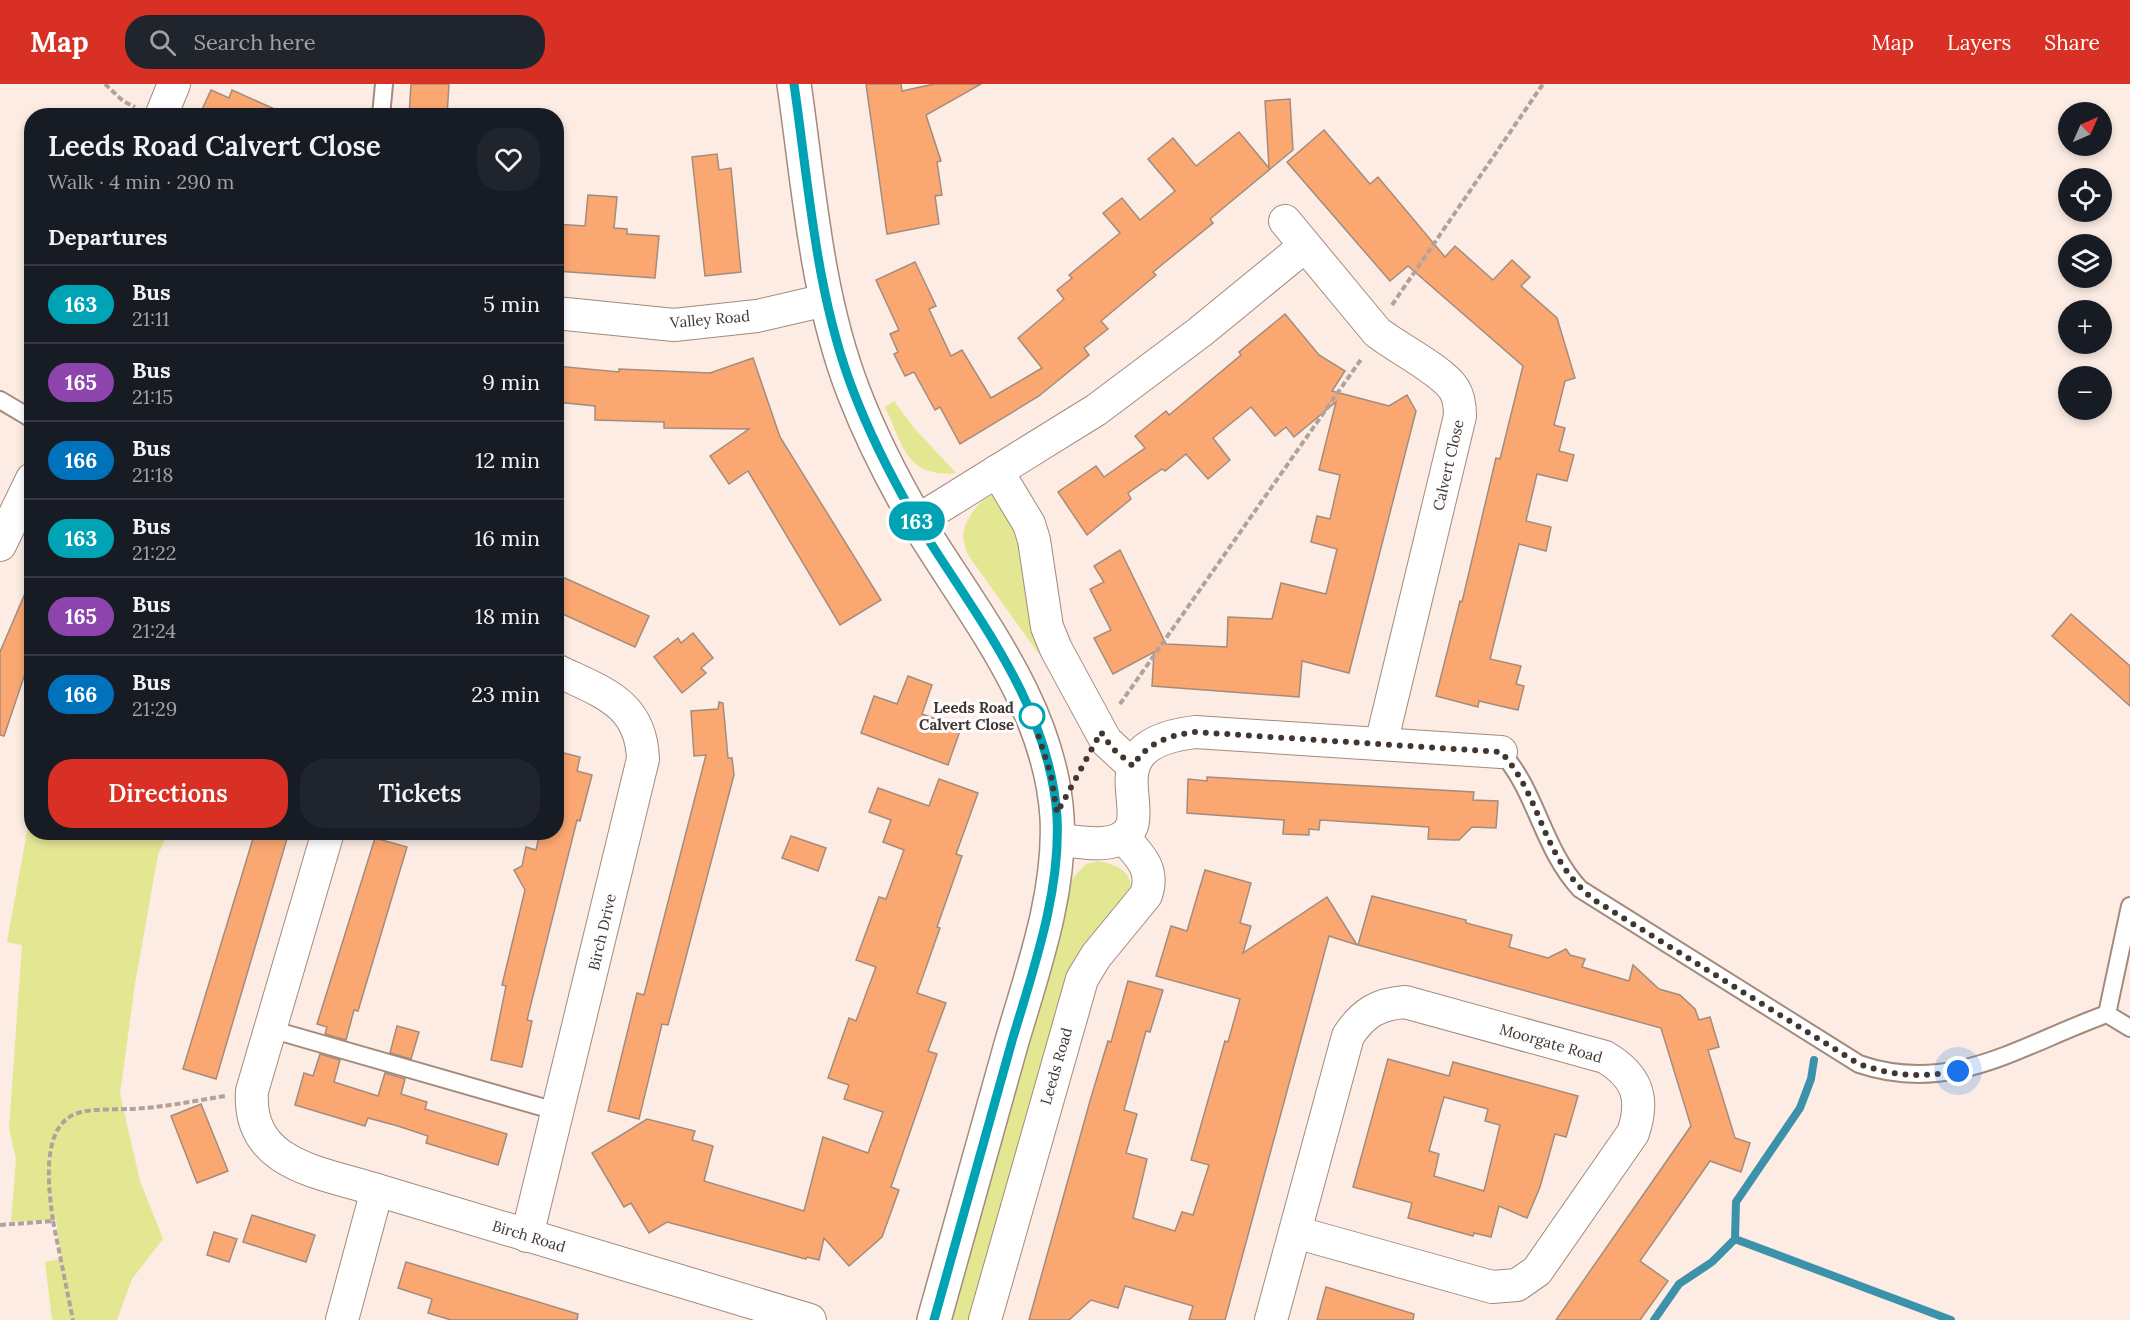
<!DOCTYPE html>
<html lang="en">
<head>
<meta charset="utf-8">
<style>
	body { margin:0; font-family:Lora,serif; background:#20242c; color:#f1f3f6; height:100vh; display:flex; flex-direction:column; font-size:22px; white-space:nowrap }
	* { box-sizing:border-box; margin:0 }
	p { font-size:20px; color:#9ea1a6 }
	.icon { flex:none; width:33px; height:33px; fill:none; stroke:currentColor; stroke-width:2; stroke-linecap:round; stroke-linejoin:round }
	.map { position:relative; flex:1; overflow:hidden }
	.drawer { position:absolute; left:24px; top:24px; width:540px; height:732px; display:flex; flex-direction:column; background:#171b24; border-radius:24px; box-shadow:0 3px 9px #0003 }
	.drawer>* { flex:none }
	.badge { padding:0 12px; border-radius:20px; font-size:21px; line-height:39px }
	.needle { width:39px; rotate:45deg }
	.tools { position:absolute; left:2058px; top:18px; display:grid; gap:12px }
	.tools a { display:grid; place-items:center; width:54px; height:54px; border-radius:50%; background:#171b24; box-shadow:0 3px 9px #0003; font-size:30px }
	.you { position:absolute; width:30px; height:30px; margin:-15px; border:4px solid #fff; border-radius:50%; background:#1a73e8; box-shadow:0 0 0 9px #1a73e833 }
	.map>.badge { position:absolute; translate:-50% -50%; box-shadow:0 0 0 3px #fff }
	h2 { padding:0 24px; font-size:22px; line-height:54px }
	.round { display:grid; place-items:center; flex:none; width:63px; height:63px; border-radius:24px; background:#20242c }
	.headline { display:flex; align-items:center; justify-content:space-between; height:102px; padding:0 24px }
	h1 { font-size:28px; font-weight:600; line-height:45px }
	.cta { display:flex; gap:12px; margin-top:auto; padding:12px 24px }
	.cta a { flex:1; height:69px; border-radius:24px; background:#d93025; color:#fff; font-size:24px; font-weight:600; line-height:69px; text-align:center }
	.cta a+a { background:#20242c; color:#f1f3f6 }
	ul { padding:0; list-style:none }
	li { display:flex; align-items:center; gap:18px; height:78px; padding:0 24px; border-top:2px solid #363941 }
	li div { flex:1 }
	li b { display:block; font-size:22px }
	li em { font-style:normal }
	li .badge { min-width:66px; font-weight:700; text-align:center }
	header { display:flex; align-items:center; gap:36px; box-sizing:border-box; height:84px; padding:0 30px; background:#d93025; color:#fff }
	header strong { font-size:28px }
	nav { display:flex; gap:33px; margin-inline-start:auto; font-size:21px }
	.search { width:420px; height:54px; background:#20242c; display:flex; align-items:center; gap:15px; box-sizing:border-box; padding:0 21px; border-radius:24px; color:#9ea1a6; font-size:22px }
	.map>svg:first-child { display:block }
</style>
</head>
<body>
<header>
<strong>Map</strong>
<div class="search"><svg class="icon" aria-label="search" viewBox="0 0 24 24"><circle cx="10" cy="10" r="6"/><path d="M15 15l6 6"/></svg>Search here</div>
<nav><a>Map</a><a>Layers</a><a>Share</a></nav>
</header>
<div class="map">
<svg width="2130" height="1236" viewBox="0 0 2130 1236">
	<rect width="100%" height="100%" fill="#fcece3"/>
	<!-- green -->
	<g fill="#e4e792">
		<path d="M894,317L914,344L956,389C906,394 903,361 885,323Z"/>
		<path d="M997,411L1016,435L1044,564L1038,569L968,471C965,463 962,454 964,446C967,433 982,411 997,411Z"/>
		<path d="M30,731L32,748L168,749L158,771L135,900L120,1010L140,1097L163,1155L132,1195L117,1236H52L45,1178L61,1175L56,1135L11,1138L16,1076L9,1044L22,861L7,858Z"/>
		<path d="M1098,777C1118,781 1133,787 1131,811L1095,859L972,1236H949L1070,797L1086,780Z"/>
	</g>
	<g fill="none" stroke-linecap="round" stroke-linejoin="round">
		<!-- stream -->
		<g stroke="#3d92ab" stroke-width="8">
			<path d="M1735,1155L1951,1236"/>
			<path d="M1735,1155L1736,1118L1800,1024L1811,995L1814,976"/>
			<path d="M1654,1236L1679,1200L1712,1178L1735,1155"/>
		</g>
	</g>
	<!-- building -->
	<g fill="#fba772" stroke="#a48c7d" stroke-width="1.5" fill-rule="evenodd">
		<path d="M411,0H449L447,32H409Z"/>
		<path d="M866,0H901L902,7L934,0H981L926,31L941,77L937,78L942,111L935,112L939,140L887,150Z"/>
		<path d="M211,6L229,14L232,6L290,32H199Z"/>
		<path d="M1290,15L1293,66L1210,135L1213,139L1153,188L1156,191L1101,237L1108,245L1084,264L1089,271L1039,312L960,360L940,323L935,326L914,288L905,292L894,270L898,268L890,250L899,246L876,196L915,178L936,222L929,225L951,272L962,266L991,314L1042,284L1018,254L1064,215L1057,206L1072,194L1069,191L1120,149L1103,129L1122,114L1140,136L1175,107L1148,75L1173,54L1196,82L1239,48L1269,84L1265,17Z"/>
		<path d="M1324,46L1370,100L1378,93L1445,173L1455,162L1493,196L1512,176L1530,193L1521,202L1557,234L1575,294L1565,297L1554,341L1565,344L1559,367L1574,371L1567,397L1537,390L1526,437L1551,443L1546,467L1519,460L1490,575L1521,582L1516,600L1524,602L1518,626L1479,617L1478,623L1436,612L1460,517L1462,518L1496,374L1500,375L1523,282L1408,182L1390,197L1287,78Z"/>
		<path d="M717,70L719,86L731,84L741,188L705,192L692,73Z"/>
		<path d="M588,111L617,113L614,144L627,145V150L659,152L655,194L556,187V140L585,142Z"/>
		<path d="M1285,230L1319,271L1345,287L1332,307L1389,322L1407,311L1416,327L1349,589L1302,577L1299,613L1152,602L1154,568L1113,590L1094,554L1111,546L1090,505L1104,498L1094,482L1120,466L1166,560L1227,563L1228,533L1272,535L1281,499L1326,510L1337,465L1311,458L1317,432L1330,435L1340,391L1319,386L1336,318L1294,353L1286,343L1275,352L1251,323L1213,354L1230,376L1208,395L1186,370L1165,387L1162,385L1128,409L1131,415L1087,451L1058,408L1096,382L1104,393L1145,364L1135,352L1166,327L1169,331L1241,271L1239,268Z"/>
		<path d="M753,274L780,353L881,516L840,541L748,387L729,400L710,372L749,345L664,344V338L595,336V322L556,318V282L619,288V285L710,289Z"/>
		<path d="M556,490L649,532L635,563L556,527Z"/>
		<path d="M32,493V569L4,652L0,651V568Z"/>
		<path d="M2071,530L2130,582V622L2052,552Z"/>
		<path d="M693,549L713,574L701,584L706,589L682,609L654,573L678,554L681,559Z"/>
		<path d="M908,592L932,601L922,630L961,644L948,681L861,649L874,612L897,620Z"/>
		<path d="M719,618L723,619L728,674H732L734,691L668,941L662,940L639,1035L608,1027L637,909L644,911L706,671L694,672L691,627L718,625Z"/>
		<path d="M556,667L580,673L577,687L592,691L580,737L577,736L527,936L532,937L522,983L491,976L506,902L502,901L525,806L514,786L522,782L526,763L536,766L540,748H556Z"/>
		<path d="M1207,693L1474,708L1473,716L1498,717L1496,744L1472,743L1459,756H1454L1428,755L1429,743L1320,736L1319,746L1309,745V751L1283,750L1284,736L1187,729L1188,695L1207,697Z"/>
		<path d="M939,695L978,709L956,770L962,772L937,843L940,844L917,909L946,919L928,967L937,970L891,1103L899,1106L882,1153L849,1182L824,1154L819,1176L807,1173L806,1175L667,1138L649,1149L631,1119L624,1123L592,1069L647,1035L695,1047L692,1056L713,1062L704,1097L804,1127L823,1053L868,1069L883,1028L844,1015L849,1001L828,994L849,934L856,937L876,883L856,876L879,813L886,815L904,766L883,758L891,736L869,728L878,704L929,722Z"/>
		<path d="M255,748H289L216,995L183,985Z"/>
		<path d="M791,752L826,764L818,787L782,774Z"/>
		<path d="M375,754L407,763L358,927L354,926L346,956L325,950L327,943L317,940Z"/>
		<path d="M1205,786L1251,799L1240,839L1251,842L1243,869L1327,813L1357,861L1329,852L1225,1236H1189L1193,1222L1125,1202L1118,1224L1091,1216L1069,1236H1029L1090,1017L1108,957L1111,958L1128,897L1163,906L1150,948L1146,947L1124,1026L1137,1030L1126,1069L1147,1075L1133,1134L1175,1147L1182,1128L1193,1131L1209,1081L1191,1076L1225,957L1228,958L1240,915L1156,892L1171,842L1187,847Z"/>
		<path d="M1372,812L1466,836V839L1512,851L1509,863L1548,874L1566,865L1570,871L1585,875L1582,883L1629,897L1633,881L1659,905L1680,911L1695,925L1699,936L1710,933L1719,963L1708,966L1735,1054L1750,1059L1741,1088L1710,1077L1640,1177L1668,1197L1640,1236H1556L1691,1042L1661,944L1358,861Z"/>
		<path d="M397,942L419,948L411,975L390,969Z"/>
		<path d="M320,970L340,976L334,998L378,1012L385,989L405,995L401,1010L427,1018L425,1025L507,1050L498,1081L426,1059L428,1052L398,1042L368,1034L365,1042L295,1021L304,989L313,992Z"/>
		<path d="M1388,975L1449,992L1453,978L1578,1012L1566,1053L1555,1050L1540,1103L1527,1134L1499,1122L1491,1153L1474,1149L1473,1152L1408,1134L1412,1119L1353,1103ZM1444,1013L1488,1025L1485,1037L1500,1041L1484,1107L1434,1092L1439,1070L1429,1067Z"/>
		<path d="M201,1020L228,1087L197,1099L171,1032Z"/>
		<path d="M252,1131L315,1151L306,1178L243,1158Z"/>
		<path d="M214,1148L237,1155L229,1178L207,1171Z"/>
		<path d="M406,1178L578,1230L577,1236H451L428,1229L432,1215L398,1204Z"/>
		<path d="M1326,1203L1414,1230L1413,1236H1317Z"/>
	</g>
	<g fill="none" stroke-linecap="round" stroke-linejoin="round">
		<!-- service casing -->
		<g stroke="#a38a7c" stroke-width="20">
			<g id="service">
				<path d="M381,32L384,0"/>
				<path d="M0,316L32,335"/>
				<path d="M1501,668C1537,708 1542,764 1580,805L1859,980C1953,1012 2022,960 2107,930L2130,822"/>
				<path d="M2107,930L2130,944"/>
				<path d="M270,945L559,1028"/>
			</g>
		</g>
		<!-- minor casing -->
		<g stroke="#a38a7c" stroke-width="34">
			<g id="minor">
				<path d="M161,32L174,0"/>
				<path d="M1285,137L1377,248C1397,264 1442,286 1454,305C1459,313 1460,322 1460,332L1381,660"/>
				<path d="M556,229L674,241L757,232L826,216"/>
				<path d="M997,387L1029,440L1034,456L1047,543L1056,565L1106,657L1133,682"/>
				<path d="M917,437L1096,326L1200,248L1305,162"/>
				<path d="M0,461L32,395"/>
				<path d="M328,748L252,1007C247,1082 321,1088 377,1106"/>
				<path d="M1058,756C1075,757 1101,763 1117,756C1165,737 1082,662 1195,648L1501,668"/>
				<path d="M527,1152L643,675C641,618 601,608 556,586"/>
				<path d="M342,1236L377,1106L810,1236"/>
				<path d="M985,1236L1082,895L1096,872L1146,811C1155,785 1140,772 1123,753"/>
				<path d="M1271,1236L1348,952C1363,929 1378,920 1405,918L1605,973C1637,992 1645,1014 1633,1049L1537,1187L1517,1201L1492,1203L1295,1148"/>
			</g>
		</g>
		<!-- secondary casing -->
		<g stroke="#a38a7c" stroke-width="36">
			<path id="secondary" d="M794,0C809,103 816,212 854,309C871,353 894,398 918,439C974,531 1050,621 1057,733C1061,808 1033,886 1012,957C986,1050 960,1143 934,1236"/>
		</g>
		<!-- path -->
		<g stroke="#b1a39b" stroke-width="4" stroke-dasharray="6 3" stroke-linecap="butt">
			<path d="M105,0L123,17L135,23"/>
			<path d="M1392,221L1543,0"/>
			<path d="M1120,620L1362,274"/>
			<path d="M53,1137L73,1236"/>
			<path d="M0,1141L53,1137C49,1107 39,1041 78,1029C94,1024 113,1026 129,1025C161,1024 193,1017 225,1012"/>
		</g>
		<!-- service -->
		<use href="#service" stroke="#fff" stroke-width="16"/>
		<!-- minor -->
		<use href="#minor" stroke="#fff" stroke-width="32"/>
		<!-- secondary -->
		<use href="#secondary" stroke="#fff" stroke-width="33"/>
	</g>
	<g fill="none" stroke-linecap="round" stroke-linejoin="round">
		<!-- line casing -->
		<g stroke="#fff" stroke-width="14">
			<path id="line" d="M794,0C809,103 816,212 854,309C871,353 894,398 918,439C974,530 1050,621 1057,733C1061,808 1033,886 1012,957C986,1050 960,1143 934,1236"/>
		</g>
		<!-- line -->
		<use href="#line" stroke="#00a3b4" stroke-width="9"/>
		<!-- walk -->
		<path stroke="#413630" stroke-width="6" stroke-dasharray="0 10.8" d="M1032,632L1051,691L1057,729L1101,648L1112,664L1133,682C1146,659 1170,651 1195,648L1501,668C1544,715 1540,775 1596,817L1859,980C1893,992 1923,994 1958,987"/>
	</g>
	<!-- markers -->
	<circle fill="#fff" stroke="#00a3b4" stroke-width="3" cx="1032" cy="632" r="12"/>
	<g text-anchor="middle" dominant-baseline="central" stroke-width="6" stroke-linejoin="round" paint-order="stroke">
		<!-- street labels -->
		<g font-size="15" fill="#413630" stroke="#fdfdfd">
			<text transform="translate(710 235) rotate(-5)">Valley Road</text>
			<text transform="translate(1448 381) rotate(-77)">Calvert Close</text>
			<text transform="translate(602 848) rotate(-77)">Birch Drive</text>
			<text transform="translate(1551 959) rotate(16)">Moorgate Road</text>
			<text transform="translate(1056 982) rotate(-74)">Leeds Road</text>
			<text transform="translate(529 1152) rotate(17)">Birch Road</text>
		</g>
		<!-- stop labels -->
		<g font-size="15" font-weight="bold" fill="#413630" stroke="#fdfdfd" text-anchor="end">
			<text x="1014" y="623">Leeds Road<tspan x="1014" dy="17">Calvert Close</tspan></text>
		</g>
	</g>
</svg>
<div class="tools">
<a><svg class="needle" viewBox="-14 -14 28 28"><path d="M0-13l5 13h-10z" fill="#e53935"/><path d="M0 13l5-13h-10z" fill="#9ea1a6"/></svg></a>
<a><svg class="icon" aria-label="locate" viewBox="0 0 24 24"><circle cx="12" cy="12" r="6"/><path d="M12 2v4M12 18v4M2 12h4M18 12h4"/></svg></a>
<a><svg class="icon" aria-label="layers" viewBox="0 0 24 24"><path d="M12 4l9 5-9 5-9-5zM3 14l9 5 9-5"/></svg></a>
<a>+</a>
<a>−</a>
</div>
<div class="you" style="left:1958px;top:987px"></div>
<b class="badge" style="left:917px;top:437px;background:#00a3b4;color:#fff">163</b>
<section class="drawer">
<div class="headline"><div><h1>Leeds Road Calvert Close</h1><p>Walk · 4 min · 290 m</p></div><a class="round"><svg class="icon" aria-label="heart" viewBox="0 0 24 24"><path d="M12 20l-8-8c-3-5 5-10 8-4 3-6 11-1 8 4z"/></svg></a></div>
<h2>Departures</h2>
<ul>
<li><span class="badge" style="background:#00a3b4;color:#fff">163</span><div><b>Bus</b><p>21:11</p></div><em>5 min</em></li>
<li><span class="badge" style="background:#8e44ad;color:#fff">165</span><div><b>Bus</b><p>21:15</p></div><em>9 min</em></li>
<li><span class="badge" style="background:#0072bc;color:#fff">166</span><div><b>Bus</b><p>21:18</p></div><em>12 min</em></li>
<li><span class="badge" style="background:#00a3b4;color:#fff">163</span><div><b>Bus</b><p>21:22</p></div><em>16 min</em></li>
<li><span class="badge" style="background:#8e44ad;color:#fff">165</span><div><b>Bus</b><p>21:24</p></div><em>18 min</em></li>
<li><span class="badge" style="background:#0072bc;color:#fff">166</span><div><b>Bus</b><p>21:29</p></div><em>23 min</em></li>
</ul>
<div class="cta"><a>Directions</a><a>Tickets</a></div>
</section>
</div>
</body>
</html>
